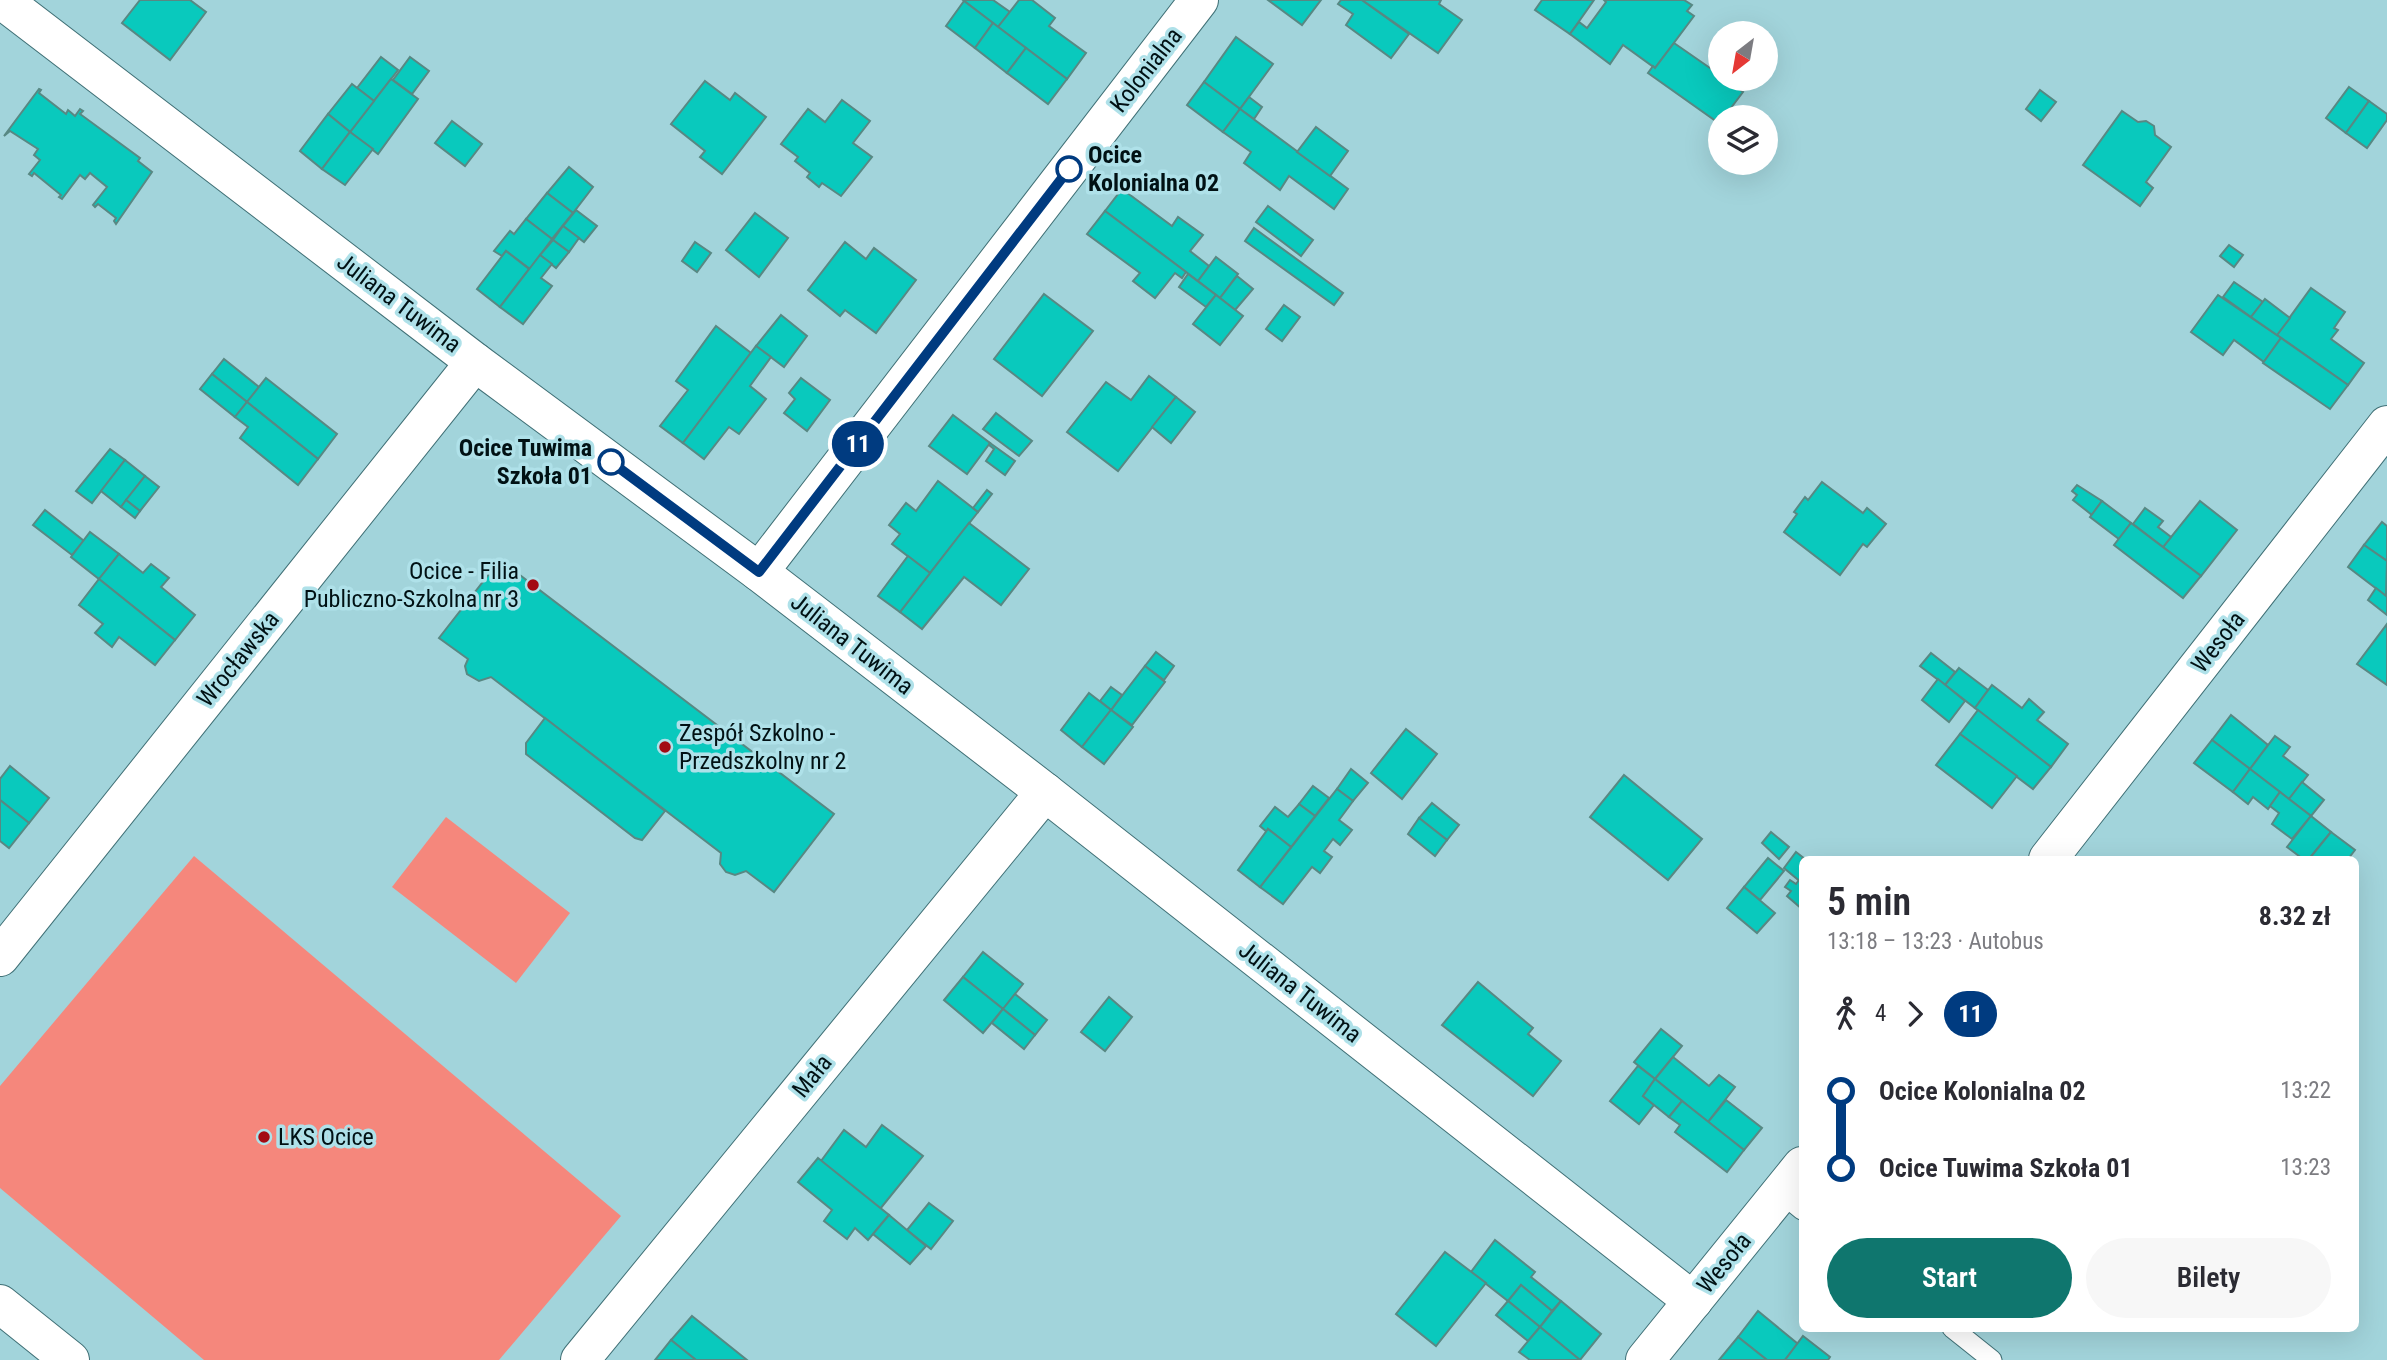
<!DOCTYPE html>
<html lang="pl">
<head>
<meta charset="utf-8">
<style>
	body { margin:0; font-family:"Roboto Condensed",sans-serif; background:#f7f7f7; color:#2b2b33; height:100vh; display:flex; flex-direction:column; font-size:26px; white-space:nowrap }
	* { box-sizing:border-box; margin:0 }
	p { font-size:23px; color:#7c7c81 }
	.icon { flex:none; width:38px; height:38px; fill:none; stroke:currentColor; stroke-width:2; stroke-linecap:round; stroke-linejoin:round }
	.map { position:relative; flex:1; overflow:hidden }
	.sheet { position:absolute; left:1799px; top:856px; width:560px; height:476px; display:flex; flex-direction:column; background:#fff; border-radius:10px; box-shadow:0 7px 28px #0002 }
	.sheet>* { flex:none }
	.badge { padding:0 14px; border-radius:23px; font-size:24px; line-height:46px }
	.needle { width:46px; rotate:211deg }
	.buttons { position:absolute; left:1708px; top:21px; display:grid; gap:14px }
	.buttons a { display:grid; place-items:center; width:70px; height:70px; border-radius:50%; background:#fff; box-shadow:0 7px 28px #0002; font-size:35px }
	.map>.badge { position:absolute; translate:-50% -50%; box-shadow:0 0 0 4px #fff }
	.legs { display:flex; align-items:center; gap:10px; height:77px; padding:0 28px; font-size:23px }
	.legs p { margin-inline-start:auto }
	.headline { display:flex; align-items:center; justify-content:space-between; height:119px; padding:0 28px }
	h1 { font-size:38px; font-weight:600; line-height:52px }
	.button { display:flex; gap:14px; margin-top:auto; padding:14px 28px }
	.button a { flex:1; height:80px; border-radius:42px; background:#0f766e; color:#fff; font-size:28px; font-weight:600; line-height:80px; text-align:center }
	.button a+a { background:#f7f7f7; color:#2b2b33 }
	ul { padding:0 28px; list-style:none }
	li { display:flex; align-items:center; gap:24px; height:77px; font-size:26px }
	li i { display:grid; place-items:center; width:10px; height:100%; margin:0 9px; background:currentColor }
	li i::after { content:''; width:18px; height:18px; margin:-9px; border:5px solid; border-radius:50%; background:#fff }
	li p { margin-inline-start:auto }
	li:first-child i { background:linear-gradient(#0000 50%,currentColor 0) }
	li:last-child i { background:linear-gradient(currentColor 50%,#0000 0) }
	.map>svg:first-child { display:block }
</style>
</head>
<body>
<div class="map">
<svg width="2387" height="1360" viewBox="0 0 2387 1360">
	<rect width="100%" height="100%" fill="#a2d4db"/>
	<!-- green -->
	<g fill="#f5877c">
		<path d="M446,817L570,913L516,983L392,887Z"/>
		<path d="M194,856L621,1216L499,1360H204L0,1188V1086Z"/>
	</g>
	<!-- building -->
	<g fill="#09c9bd" stroke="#588883" stroke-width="2">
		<path d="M140,0H190L206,12L170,60L122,23Z"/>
		<path d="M963,0H993L1010,12L998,27Z"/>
		<path d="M1019,0H1032L1055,18L1049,26L1086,53L1067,79L998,27Z"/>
		<path d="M1268,0H1321L1302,25Z"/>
		<path d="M1341,0H1362L1409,34L1391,58L1346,25L1353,14L1338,4Z"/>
		<path d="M1362,0H1441L1439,4L1462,20L1438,53Z"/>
		<path d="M1542,0H1594L1570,34L1535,10Z"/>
		<path d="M1604,0H1684L1692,5L1687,11L1694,16L1655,68L1623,45L1610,64L1570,34L1579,22L1587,28L1606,2Z"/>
		<path d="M964,1L993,23L975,48L946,26Z"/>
		<path d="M993,23L1026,48L1007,73L975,48Z"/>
		<path d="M1236,37L1273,64L1240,109L1204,82Z"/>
		<path d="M1674,43L1720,75V79H1725L1743,92L1724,117H1720V124L1648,73L1653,66L1655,68Z"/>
		<path d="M1026,48L1067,79L1048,104L1007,73Z"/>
		<path d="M381,57L398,70L374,101L357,88Z"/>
		<path d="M410,57L429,71L412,94L393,80Z"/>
		<path d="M391,79L418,99L378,154L350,132Z"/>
		<path d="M705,81L730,100L735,93L766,117L722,174L700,157L705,151L671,124Z"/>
		<path d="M1204,82L1240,109L1223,132L1187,105Z"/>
		<path d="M352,84L374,101L350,132L328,114Z"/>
		<path d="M2349,87L2369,101L2346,133L2326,118Z"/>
		<path d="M39,89L41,90L39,93L66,114L68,110L75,116L80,109L83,111L80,114L140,158L138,161L152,172L116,224L114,221L116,218L98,204L95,207L93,205L107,187L90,173L85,179L80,175L62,199L59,197L61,195L34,173L32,176L29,174L40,160L34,155L38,149L10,131L4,136Z"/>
		<path d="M2040,90L2056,102L2041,121L2026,109Z"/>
		<path d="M1249,97L1262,107L1254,119L1240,109Z"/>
		<path d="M842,100L870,121L853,143L872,157L841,196L822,183L819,187L807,177L810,173L795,161L798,157L781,144L808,109L825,122Z"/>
		<path d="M2369,101L2387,114V120L2367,148L2346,133Z"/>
		<path d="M1240,109L1348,189L1334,209L1289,176L1280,190L1244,163L1251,152L1223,132Z"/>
		<path d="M2122,111L2138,122L2146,121L2154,126L2155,135L2171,147L2146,182L2153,188L2140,206L2083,165Z"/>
		<path d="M328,114L350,132L322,169L300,151Z"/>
		<path d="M452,121L482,144L465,166L435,143Z"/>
		<path d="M1316,127L1348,151L1330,176L1297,152Z"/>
		<path d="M350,132L373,149L345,185L322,169Z"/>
		<path d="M569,167L593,187L573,213L547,193Z"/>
		<path d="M1122,189L1172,226L1178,217L1203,235L1190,251L1209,266L1198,281L1105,211Z"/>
		<path d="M547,193L573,213L552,239L526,219Z"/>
		<path d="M1268,206L1313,240L1301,256L1256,222Z"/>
		<path d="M576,210L597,226L584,242L563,226Z"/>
		<path d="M1105,211L1186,272L1182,278L1175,273L1155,298L1133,281L1140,273L1087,234Z"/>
		<path d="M755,213L788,238L759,277L726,250Z"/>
		<path d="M526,219L552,239L530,269L506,251L502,256L494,251L510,231L514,234Z"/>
		<path d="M563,226L579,238L569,252L553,240Z"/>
		<path d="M1254,228L1343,293L1334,305L1245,241Z"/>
		<path d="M553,240L569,252L556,268L540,255Z"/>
		<path d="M695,242L711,253L697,272L682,261Z"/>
		<path d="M845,242L866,259L874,248L916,280L876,333L845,310L840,316L808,290Z"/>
		<path d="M2229,245L2243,255L2234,267L2220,256Z"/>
		<path d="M506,251L529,269L500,307L477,289Z"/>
		<path d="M540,255L552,264L541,278L552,286L523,324L500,307Z"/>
		<path d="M1216,257L1238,274L1220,298L1198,281Z"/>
		<path d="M1188,274L1216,295L1206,307L1179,287Z"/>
		<path d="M1237,276L1253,289L1235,310L1220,298Z"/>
		<path d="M2234,282L2263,302L2251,317L2223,297Z"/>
		<path d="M2311,288L2345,312L2334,328L2338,330L2331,339L2364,363L2348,385L2277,335Z"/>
		<path d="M1044,294L1093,331L1042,396L994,359Z"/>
		<path d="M1216,295L1243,316L1220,345L1193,324Z"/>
		<path d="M2218,295L2281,338L2264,362L2234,340L2223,355L2191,332Z"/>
		<path d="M2265,299L2290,318L2277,335L2251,317Z"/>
		<path d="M1284,305L1300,317L1282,341L1266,329Z"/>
		<path d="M781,315L807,336L784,367L756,346Z"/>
		<path d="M716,326L751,353L683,443L660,426L688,390L676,381Z"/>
		<path d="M2281,338L2348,385L2330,409L2263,363Z"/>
		<path d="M756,346L771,357L750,386L766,399L739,434L729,427L704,459L683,443Z"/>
		<path d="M224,359L259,387L247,402L212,374Z"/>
		<path d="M212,374L247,402L235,417L200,389Z"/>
		<path d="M1149,376L1176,397L1118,471L1067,432L1106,382L1131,400Z"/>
		<path d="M266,378L337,434L318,459L247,402Z"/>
		<path d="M801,378L830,400L807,431L784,413L795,399L789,393Z"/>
		<path d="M1176,397L1195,412L1171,443L1152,427Z"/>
		<path d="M247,402L318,459L298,485L240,438L248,427L235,417Z"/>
		<path d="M996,413L1032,441L1019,456L983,429Z"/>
		<path d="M953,415L990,443L967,474L929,446Z"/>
		<path d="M990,443L1015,461L1005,475L986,461L994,449L989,445Z"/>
		<path d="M110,449L125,460L92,503L76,491Z"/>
		<path d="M125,460L145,476L121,507L101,491Z"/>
		<path d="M145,476L159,487L140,511L126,500Z"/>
		<path d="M938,481L978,512L930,573L892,544L900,534L889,525L906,503L916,511Z"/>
		<path d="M1822,482L1863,513L1867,508L1886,524L1867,547L1863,544L1840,575L1784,532L1797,514L1794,512L1805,497L1808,500Z"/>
		<path d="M2077,485L2102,501L2092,515L2073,500L2077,495L2072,491Z"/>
		<path d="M987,490L992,494L978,512L973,508Z"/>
		<path d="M126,500L140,511L135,518L121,507Z"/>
		<path d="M2102,501L2131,523L2119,539L2090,517Z"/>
		<path d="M2200,501L2237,530L2201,576L2163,547Z"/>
		<path d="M2145,508L2163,521L2158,527L2171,537L2163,547L2133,524Z"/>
		<path d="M45,510L84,541L72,555L33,525Z"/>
		<path d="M2382,522L2387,526V561L2364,545Z"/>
		<path d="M969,523L1029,569L1001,605L964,577L922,629L900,612Z"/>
		<path d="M2131,523L2201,576L2183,598L2114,545Z"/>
		<path d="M90,532L119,554L99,579L71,557Z"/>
		<path d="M2364,545L2387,561L2386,596L2348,567Z"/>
		<path d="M119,554L143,573L151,564L169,578L161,587L195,615L175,640L99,579Z"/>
		<path d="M908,556L930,573L900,612L878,596Z"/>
		<path d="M500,560L834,814L774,892L746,871L735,875L726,872L720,864L721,853L491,677L479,681L467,674L465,666L468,659L439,638Z"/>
		<path d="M99,579L175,640L155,665L119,637L112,647L95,633L103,624L79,605Z"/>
		<path d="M2376,588L2386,596L2387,594V615L2368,600Z"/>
		<path d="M2387,624V685L2357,664Z"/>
		<path d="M1156,652L1174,666L1164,680L1145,666Z"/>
		<path d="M1931,653L1955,672L1945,685L1920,666Z"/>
		<path d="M1145,666L1165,682L1132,725L1111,710Z"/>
		<path d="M1959,668L1988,690L1975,708L1945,685Z"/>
		<path d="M1938,679L1965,701L1949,722L1922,700Z"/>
		<path d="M1992,685L2022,708L2029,699L2044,712L2037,720L2068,744L2051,767L1975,708Z"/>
		<path d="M1111,687L1122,695L1111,710L1100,701Z"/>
		<path d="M1089,693L1111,710L1082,747L1061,730Z"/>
		<path d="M1111,710L1133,727L1104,764L1082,747Z"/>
		<path d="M1978,710L2051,767L2033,789L1960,734Z"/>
		<path d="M2231,715L2268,745L2250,769L2212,740Z"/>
		<path d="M545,718L665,811L642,840L635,838L526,754V743Z"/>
		<path d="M1406,729L1437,754L1402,799L1371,773Z"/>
		<path d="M1960,734L2017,776L1992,808L1936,765Z"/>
		<path d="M2275,736L2290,747L2283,756L2308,775L2289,799L2250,769Z"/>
		<path d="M2212,740L2250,769L2233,792L2194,763Z"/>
		<path d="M10,766L49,798L29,823L0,800V779Z"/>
		<path d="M1351,769L1368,783L1353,801L1337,789Z"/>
		<path d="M2250,769L2280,792L2268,809L2253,797L2248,804L2233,792Z"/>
		<path d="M1624,775L1702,839L1668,880L1590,817Z"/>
		<path d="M2302,782L2324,800L2311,816L2289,799Z"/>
		<path d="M1313,786L1329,798L1315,816L1299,804Z"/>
		<path d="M1337,789L1353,801L1339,820L1352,830L1340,845L1333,839L1324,851L1332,857L1320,873L1312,867L1283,904L1260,887Z"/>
		<path d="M2280,792L2311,816L2292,839L2272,824L2279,813L2270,806Z"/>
		<path d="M0,800L29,823L9,848L0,841Z"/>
		<path d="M1432,803L1459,825L1447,840L1419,818Z"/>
		<path d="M1299,804L1315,816L1291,847L1268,829L1267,832L1260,826L1275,807L1288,817Z"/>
		<path d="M2311,816L2331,832L2309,859H2303L2287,847Z"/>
		<path d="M1419,818L1447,840L1435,856L1408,834Z"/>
		<path d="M1268,829L1291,847L1260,887L1238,870Z"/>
		<path d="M1771,832L1789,847L1779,859L1762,843Z"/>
		<path d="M2331,832L2355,850L2348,859H2309Z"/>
		<path d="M1796,852L1805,859H1802V883L1784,868Z"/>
		<path d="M1768,858L1784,871L1760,900L1744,887Z"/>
		<path d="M1790,880L1796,884L1799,880L1802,883V909L1787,896L1791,891L1785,887Z"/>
		<path d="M1744,887L1775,913L1757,933L1727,908Z"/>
		<path d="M983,952L1023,984L1003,1009L963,977Z"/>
		<path d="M963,977L1003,1009L983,1033L944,1000Z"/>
		<path d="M1478,982L1533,1028L1528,1034L1561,1061L1533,1096L1442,1025Z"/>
		<path d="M1015,994L1047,1020L1035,1035L1003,1009Z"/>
		<path d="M1109,997L1132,1017L1105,1051L1081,1032Z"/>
		<path d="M1003,1009L1035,1035L1024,1049L992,1023Z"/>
		<path d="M1661,1029L1682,1046L1655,1079L1634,1062Z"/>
		<path d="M1673,1057L1709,1086L1719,1075L1735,1087L1708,1122L1655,1079Z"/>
		<path d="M1638,1066L1655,1079L1643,1096L1654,1105L1639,1124L1610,1101Z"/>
		<path d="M1655,1079L1682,1101L1669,1117L1643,1096Z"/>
		<path d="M1726,1100L1762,1128L1744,1150L1708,1122Z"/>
		<path d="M1682,1101L1744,1150L1727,1172L1675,1132L1680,1125L1669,1117Z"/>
		<path d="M882,1125L923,1156L880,1209L821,1161L844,1130L866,1147Z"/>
		<path d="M818,1158L889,1215L868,1240L855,1228L847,1239L824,1221L832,1210L798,1182Z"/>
		<path d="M929,1203L953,1221L931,1249L907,1230Z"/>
		<path d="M889,1215L926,1246L910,1264L873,1234Z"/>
		<path d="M1495,1240L1535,1272L1531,1277L1561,1301L1552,1311L1521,1285L1508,1301L1471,1272Z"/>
		<path d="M1445,1252L1486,1283L1436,1346L1396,1314Z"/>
		<path d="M1521,1285L1552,1311L1540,1327L1508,1301Z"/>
		<path d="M1508,1301L1540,1327L1528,1341L1496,1315Z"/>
		<path d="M1561,1301L1601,1334L1580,1360L1540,1327Z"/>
		<path d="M1758,1311L1798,1344L1785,1360H1767L1738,1337Z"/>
		<path d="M692,1316L747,1360H696L671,1340Z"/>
		<path d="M1540,1327L1580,1360H1530L1519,1352Z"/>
		<path d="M1803,1336L1830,1357L1828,1360H1785Z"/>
		<path d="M1738,1337L1767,1360H1719Z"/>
		<path d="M671,1340L696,1360H655Z"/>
	</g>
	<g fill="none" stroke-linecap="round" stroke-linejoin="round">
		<!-- service casing -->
		<g stroke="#407076" stroke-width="21">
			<g id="service">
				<path d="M1781,1193L1802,1210"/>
				<path d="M1952,1328L1992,1360"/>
			</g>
		</g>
		<!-- minor casing -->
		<g stroke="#407076" stroke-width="40">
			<g id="minor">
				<path d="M2,0L475,362L759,572L1045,792L1693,1301"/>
				<path d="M759,572L1199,0"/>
				<path d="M2048,859L2387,425"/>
				<path d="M0,957L475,362"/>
				<path d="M0,1304L70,1360"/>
				<path d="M580,1360L1045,792"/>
				<path d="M1645,1360L1802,1166"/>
			</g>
		</g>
		<!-- service -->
		<use href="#service" stroke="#fff" stroke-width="19"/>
		<!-- minor -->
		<use href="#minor" stroke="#fff" stroke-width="38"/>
	</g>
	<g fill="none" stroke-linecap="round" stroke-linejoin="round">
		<!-- line-1 casing -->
		<g stroke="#fff" stroke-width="16">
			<path id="line-1" d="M611,462L759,572L1069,169"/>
		</g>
		<!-- line-1 -->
		<use href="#line-1" stroke="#003b80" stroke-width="10"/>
	</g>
	<!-- markers -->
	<g fill="#fff" stroke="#003b80" stroke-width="3.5">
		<circle cx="1069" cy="169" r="12"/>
		<circle cx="611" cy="462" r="12"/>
	</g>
	<g fill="#a30a13" stroke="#afe1e9" stroke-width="2.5">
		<circle cx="533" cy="585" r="7"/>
		<circle cx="665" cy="747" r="7"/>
		<circle cx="264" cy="1137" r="7"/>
	</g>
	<g text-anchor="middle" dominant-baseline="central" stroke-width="7" stroke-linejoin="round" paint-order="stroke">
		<!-- street labels -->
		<g font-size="24" fill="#011114" stroke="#afe1e9">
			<text transform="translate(1146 70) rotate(-52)">Kolonialna</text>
			<text transform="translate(399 303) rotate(37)">Juliana Tuwima</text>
			<text transform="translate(2218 642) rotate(-52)">Wesoła</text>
			<text transform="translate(852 644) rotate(38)">Juliana Tuwima</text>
			<text transform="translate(238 659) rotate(-51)">Wrocławska</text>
			<text transform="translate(1300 992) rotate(38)">Juliana Tuwima</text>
			<text transform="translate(812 1076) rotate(-51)">Mała</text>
			<text transform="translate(1724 1263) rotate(-51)">Wesoła</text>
		</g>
		<!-- stop labels -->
		<g font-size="24" font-weight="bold" fill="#011114" stroke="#afe1e9" text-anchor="start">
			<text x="1088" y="155">Ocice<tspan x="1088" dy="28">Kolonialna 02</tspan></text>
			<text x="592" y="448" text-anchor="end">Ocice Tuwima<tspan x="592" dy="28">Szkoła 01</tspan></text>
		</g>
		<!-- poi labels -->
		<g font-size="24" fill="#011114" stroke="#afe1e9" text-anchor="start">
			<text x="519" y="571" text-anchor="end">Ocice - Filia<tspan x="519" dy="28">Publiczno-Szkolna nr 3</tspan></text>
			<text x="679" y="733">Zespół Szkolno -<tspan x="679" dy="28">Przedszkolny nr 2</tspan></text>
			<text x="278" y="1137">LKS Ocice</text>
		</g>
	</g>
</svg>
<div class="buttons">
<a><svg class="needle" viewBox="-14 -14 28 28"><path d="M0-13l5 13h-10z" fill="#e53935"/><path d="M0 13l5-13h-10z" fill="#7c7c81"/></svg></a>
<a><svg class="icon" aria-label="layers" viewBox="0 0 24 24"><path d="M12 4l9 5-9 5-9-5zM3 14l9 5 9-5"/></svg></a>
</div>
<b class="badge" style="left:858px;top:444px;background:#003b80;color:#fff">11</b>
<section class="sheet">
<div class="headline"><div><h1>5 min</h1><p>13:18 – 13:23 · Autobus</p></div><b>8.32 zł</b></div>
<div class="legs"><svg class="icon" aria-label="walk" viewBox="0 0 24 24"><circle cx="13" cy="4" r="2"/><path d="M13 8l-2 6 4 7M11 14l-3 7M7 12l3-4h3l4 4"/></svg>4<svg class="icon" aria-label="forward" viewBox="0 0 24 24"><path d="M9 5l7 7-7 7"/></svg><b class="badge" style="background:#003b80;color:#fff">11</b></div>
<ul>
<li><i style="color:#003b80"></i><b>Ocice Kolonialna 02</b><p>13:22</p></li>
<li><i style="color:#003b80"></i><b>Ocice Tuwima Szkoła 01</b><p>13:23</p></li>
</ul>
<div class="button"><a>Start</a><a>Bilety</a></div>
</section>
</div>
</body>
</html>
